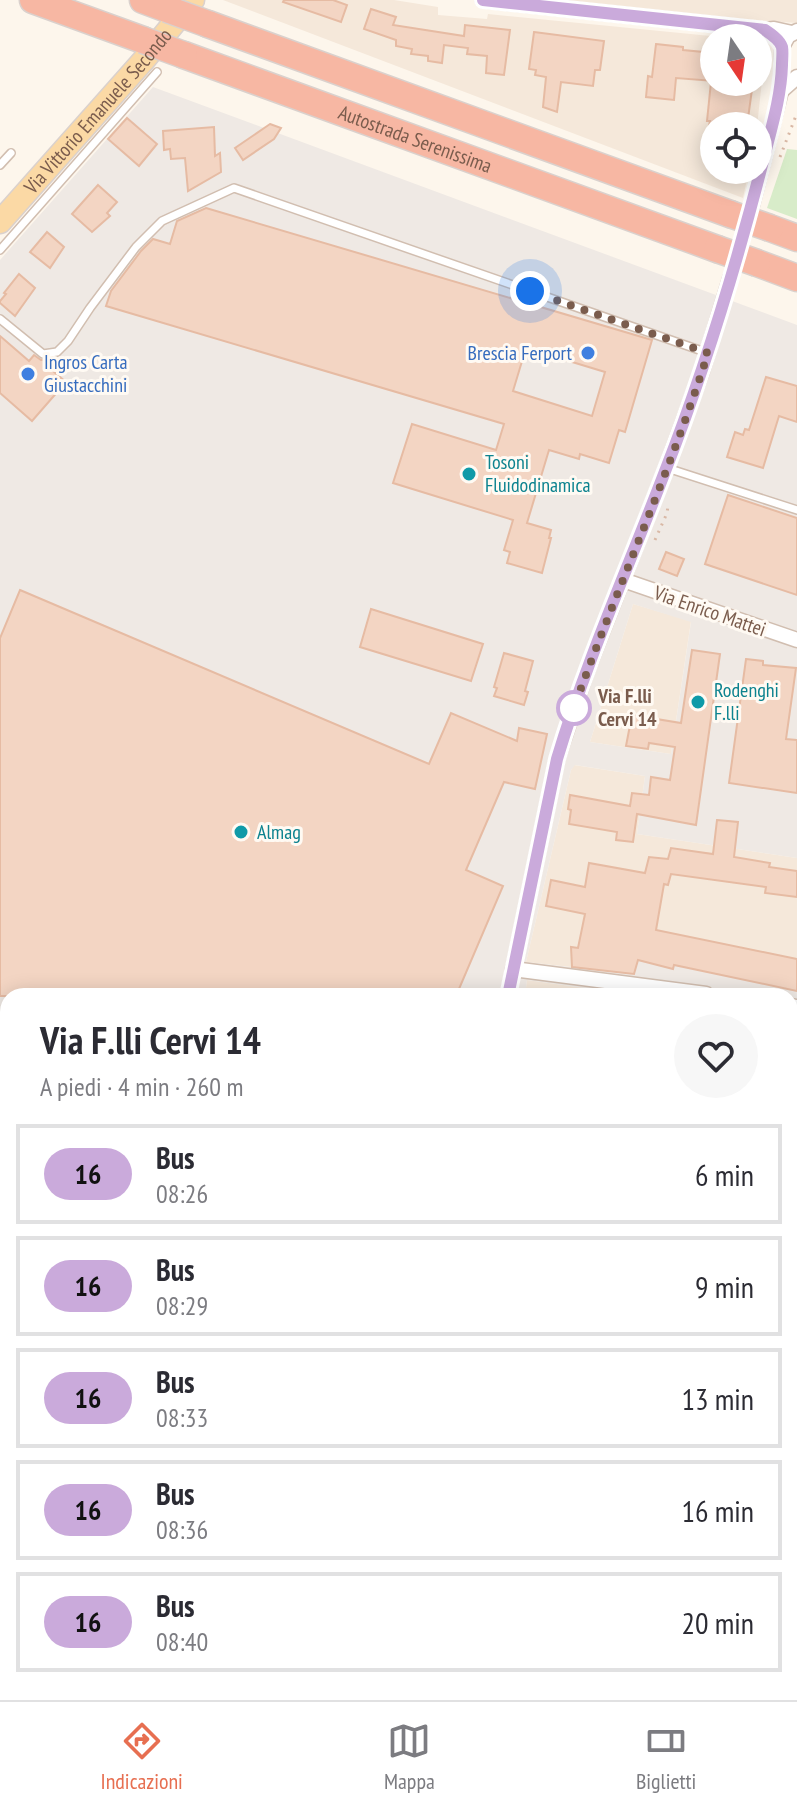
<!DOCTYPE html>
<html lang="it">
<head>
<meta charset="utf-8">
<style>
	body { margin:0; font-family:"PT Sans Narrow",sans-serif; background:#f7f7f7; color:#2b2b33; height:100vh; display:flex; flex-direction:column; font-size:30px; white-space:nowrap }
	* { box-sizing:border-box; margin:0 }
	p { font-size:26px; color:#7c7c81 }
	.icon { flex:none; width:44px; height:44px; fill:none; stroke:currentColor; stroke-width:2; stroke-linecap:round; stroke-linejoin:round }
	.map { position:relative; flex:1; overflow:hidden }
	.side { position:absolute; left:0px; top:988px; width:798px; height:712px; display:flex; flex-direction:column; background:#fff; border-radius:24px 24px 0 0; box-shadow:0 4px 20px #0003 }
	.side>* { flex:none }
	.badge { padding:0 16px; border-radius:26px; font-size:28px; line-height:52px }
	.needle { width:52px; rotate:167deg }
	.controls { position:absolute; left:700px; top:24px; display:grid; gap:16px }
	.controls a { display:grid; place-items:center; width:72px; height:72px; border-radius:50%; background:#fff; box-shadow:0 4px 20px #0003; font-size:40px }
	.you { position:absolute; width:40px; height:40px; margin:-20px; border:6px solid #fff; border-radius:50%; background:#1a73e8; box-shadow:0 0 0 12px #1a73e833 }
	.map>.badge { position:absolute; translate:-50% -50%; box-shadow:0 0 0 4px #fff }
	.round { display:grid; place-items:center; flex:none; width:84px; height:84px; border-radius:42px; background:#f7f7f7 }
	.head { display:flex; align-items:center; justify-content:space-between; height:136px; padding:0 40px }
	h1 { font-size:38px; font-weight:800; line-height:60px }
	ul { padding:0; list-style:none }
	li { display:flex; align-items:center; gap:24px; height:100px; margin:0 16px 12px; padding:0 24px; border:4px solid #e1e1e2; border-radius:0px }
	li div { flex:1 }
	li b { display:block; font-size:30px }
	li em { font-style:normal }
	li .badge { min-width:88px; font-weight:700; text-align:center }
	.tabs { display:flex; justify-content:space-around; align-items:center; height:112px; border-top:2px solid #e1e1e2; background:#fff; font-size:22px; color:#7c7c81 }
	.tabs a { display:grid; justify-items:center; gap:4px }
	.tabs .active { color:#e76f51 }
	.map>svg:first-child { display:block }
</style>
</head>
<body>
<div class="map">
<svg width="797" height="1700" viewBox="0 0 797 1700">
	<rect width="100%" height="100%" fill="#fdf6ec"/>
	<!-- residential -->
	<g fill="#f5e8da">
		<path d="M223,0H394L438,7V15L487,19L488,14L731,38H714V82H758V46L763,53L764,63L757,126H714V170H749L743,198Z"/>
		<path d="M537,0H797V23L637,11Z"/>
		<path d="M633,604L691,621L671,754L590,742Z"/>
		<path d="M574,765L645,776L637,834L797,858V991L674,966L634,974L526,962L571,770Z"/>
		<path d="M527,980L642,996H525Z"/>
	</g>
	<!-- commercial -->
	<path fill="#fde8e0" d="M0,1360L8,1362V1692H197L193,1700H0Z"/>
	<!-- industrial -->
	<path fill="#efe9e4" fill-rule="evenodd" d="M153,87L797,325V858L637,834L645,776L575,765L571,770L526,962L633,974L638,960L672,969L674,965L797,991V1490L790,1487V996H642L527,980L525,996H8V1156L0,1153V260ZM633,604L691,622L671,754L590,742Z"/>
	<!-- green -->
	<path fill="#d8ecc9" d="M787,149L797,150V219L767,208Z"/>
	<!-- building -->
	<g fill="#f3d5c3" stroke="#e6bba3" stroke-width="2" fill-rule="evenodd">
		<path d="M284,0H333L347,5L341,22L283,2Z"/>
		<path d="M371,9L396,17L393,25L464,36L465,25L510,30L504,75L486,73L487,56L467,54L468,48L444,45L442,63L428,61V56L411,54L412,49L396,46V40L364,29Z"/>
		<path d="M534,32L604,41L600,70H595L593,86L561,82L557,112L543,107L546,77L535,75L536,70L529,69Z"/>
		<path d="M656,44L683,47V50L714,53V81L676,78L674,100L646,97L648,76L652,77Z"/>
		<path d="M711,82H753L747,126H709L710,121H707Z"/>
		<path d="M127,118L157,144L139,166L108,139Z"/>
		<path d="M270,124L281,128L274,139L243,160L235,148Z"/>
		<path d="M214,127L215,156L220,153L221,172L188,191L185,158L171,159L170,149L164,150L163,131Z"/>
		<path d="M98,185L117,202L107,213L110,216L92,232L72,214Z"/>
		<path d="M206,208L652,340L625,432L619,430L609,463L580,454L579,459L549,450L527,523L551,530L549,538H551L542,573L507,563L510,552L504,550L513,520L393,483L412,424L496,450L504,424L106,306L111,291L141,251L153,239L170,244L177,221ZM526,348L605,372L592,416L513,391Z"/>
		<path d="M47,232L64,247L50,268L30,252Z"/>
		<path d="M19,274L35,288L15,316L0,303V301L6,294L4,293Z"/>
		<path d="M0,336L29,361L34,355L41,360H48L49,361L46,365L66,382L32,421L0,393Z"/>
		<path d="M766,377L797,386V422L779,416L763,468L727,457L735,432L743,435L745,429L749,430Z"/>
		<path d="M728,495L797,518V595L705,564Z"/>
		<path d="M666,552L684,559L677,576L659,569Z"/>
		<path d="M20,590L429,764L451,713L517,741L519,728L547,734L535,789L504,782L466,870L503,886L456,996H0V638Z"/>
		<path d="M371,609L483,644L471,681L360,647Z"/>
		<path d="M692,650L720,654L696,825L637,814L633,842L616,840L617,832L569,824L571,810L568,809L570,795L630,806L632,793L649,795L651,777L670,780L675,747L649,743L648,749L626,746L632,715L681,723Z"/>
		<path d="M504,653L533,661L525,691L528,692L524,705L494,696L497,688L494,687Z"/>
		<path d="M746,659L763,661V665L796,668L786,739L797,740V793L729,783Z"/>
		<path d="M717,820L738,822L734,857L770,863L769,867L797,871V897L765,893L766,887L671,874L668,885L664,884L656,930L797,959V991L674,965L673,969L638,960L634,974L572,967L571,947L578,948L585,914L546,906L551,880L585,887L589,863L645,873L649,857L668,859L671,848L713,854Z"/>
	</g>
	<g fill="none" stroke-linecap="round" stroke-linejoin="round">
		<!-- minor-tunnel -->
		<path stroke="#dcd0c4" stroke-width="14" stroke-dasharray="14 7" stroke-linecap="butt" d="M730,279L748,218"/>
		<!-- service casing -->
		<g stroke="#d1beb0" stroke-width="10">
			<g id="service">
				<path d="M0,165L11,153"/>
				<path d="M0,250L157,72"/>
				<path d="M0,319L43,354L57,352L68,341L90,308L136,247L162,221L234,188L708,353"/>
				<path d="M667,468L797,510"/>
			</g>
		</g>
		<!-- minor casing -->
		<g stroke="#d1beb0" stroke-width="17">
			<g id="minor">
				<path d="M483,0L765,30L774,29L792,33"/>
				<path d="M781,91L797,77"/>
				<path d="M752,205L781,91L782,47L788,36L797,31"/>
				<path d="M623,580L797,640"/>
				<path d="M513,969L706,994"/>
				<path d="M508,996L557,759L586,673L664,474L702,371L730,279"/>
				<path d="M790,1006L797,1007"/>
				<path d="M0,1288L8,1291"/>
				<path d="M0,1326L8,1329"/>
				<path d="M790,1355L797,1339"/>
				<path d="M790,1420L797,1423"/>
				<path d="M214,1700L219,1692"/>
			</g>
		</g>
		<!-- tertiary casing -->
		<g stroke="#d1beb0" stroke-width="21">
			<g id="tertiary">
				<path d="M0,1307L8,1310"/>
				<path d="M763,1692L768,1700"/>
				<path d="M783,1692L788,1700"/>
			</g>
		</g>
		<!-- primary casing -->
		<g stroke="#dad1cd" stroke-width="25">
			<g id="primary">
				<path id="s1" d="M0,222L143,61L193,0"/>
			</g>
		</g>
		<!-- trunk casing -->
		<g stroke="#dad1cd" stroke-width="27">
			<g id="trunk">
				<path d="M0,1181L8,1185"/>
				<path d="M0,1228L8,1231"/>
				<path d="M790,1518L797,1521"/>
				<path d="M790,1572L797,1575"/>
			</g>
		</g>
		<!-- motorway casing -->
		<g stroke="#dad1cd" stroke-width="29">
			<g id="motorway">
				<path d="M33,0L143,40"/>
				<path d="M143,0L167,9"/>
				<path d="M208,24L730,214"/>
				<path id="s2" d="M184,55L717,249"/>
				<path d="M770,228L797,238"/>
				<path d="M757,263L797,278"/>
			</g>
		</g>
		<!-- path -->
		<g stroke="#d9b8a5" stroke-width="3" stroke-dasharray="2 6" stroke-linecap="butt">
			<path d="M780,157L797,113"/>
			<path d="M655,540L667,513L668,506"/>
			<path d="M0,1354L8,1356"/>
		</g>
		<!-- service -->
		<use href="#service" stroke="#fff" stroke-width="7"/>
		<!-- minor -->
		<use href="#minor" stroke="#fff" stroke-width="14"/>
		<!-- tertiary -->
		<use href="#tertiary" stroke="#fff" stroke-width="18"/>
		<!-- primary -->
		<use href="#primary" stroke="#fbd9a5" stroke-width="22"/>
		<!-- trunk -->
		<use href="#trunk" stroke="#f9c8a4" stroke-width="24"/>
		<!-- motorway -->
		<use href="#motorway" stroke="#f7b7a3" stroke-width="26"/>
		<!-- motorway-bridge casing -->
		<g stroke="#dad1cd" stroke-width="29" stroke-linecap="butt">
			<g id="motorway-bridge">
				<path d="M167,9L208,24"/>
				<path d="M143,40L184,55"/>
				<path d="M730,214L770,228"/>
				<path d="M717,249L757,263"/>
			</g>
		</g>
		<!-- motorway-bridge -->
		<use href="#motorway-bridge" stroke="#f7b7a3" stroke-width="26"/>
	</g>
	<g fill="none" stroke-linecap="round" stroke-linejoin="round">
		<!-- line casing -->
		<g stroke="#fff" stroke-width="18">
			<path id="line" d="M483,0L765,30C771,34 780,40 782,47C783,52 782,60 782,65C781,98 771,129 763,161C736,267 704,372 664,474C628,568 586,662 557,759L508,996"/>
		</g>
		<!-- line -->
		<use href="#line" stroke="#caaadb" stroke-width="12"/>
		<!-- walk -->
		<path stroke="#7a5c4d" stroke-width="8" stroke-dasharray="0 14.4" d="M530,291L708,353C669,476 614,594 571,716L574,708"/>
	</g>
	<!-- markers -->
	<g fill="#3f7fe0" stroke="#fffaf3" stroke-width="3">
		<circle cx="588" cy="353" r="8"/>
		<circle cx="28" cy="374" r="8"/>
	</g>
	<g fill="#0f9aa8" stroke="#fffaf3" stroke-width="3">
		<circle cx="469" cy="474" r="8"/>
		<circle cx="698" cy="702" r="8"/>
		<circle cx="241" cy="832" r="8"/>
	</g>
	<circle fill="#fff" stroke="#caaadb" stroke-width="4" cx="574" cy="708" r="16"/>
	<g text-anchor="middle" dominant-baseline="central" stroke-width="6" stroke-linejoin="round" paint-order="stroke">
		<!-- street labels -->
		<g font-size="20" fill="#7a5c4d" stroke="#fffaf3">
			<text stroke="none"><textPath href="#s1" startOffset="148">Via Vittorio Emanuele Secondo</textPath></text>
			<text stroke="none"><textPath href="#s2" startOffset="246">Autostrada Serenissima</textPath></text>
			<text transform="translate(710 611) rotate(19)">Via Enrico Mattei</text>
		</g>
		<!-- shop labels -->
		<g font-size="20" fill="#366cbe" stroke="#fffaf3" text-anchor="end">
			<text x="572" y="353">Brescia Ferport</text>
			<text x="44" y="362" text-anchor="start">Ingros Carta<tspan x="44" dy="23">Giustacchini</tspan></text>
		</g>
		<!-- culture labels -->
		<g font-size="20" fill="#0d838f" stroke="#fffaf3" text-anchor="start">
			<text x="485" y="462">Tosoni<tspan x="485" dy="23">Fluidodinamica</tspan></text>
			<text x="714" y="690">Rodenghi<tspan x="714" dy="23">F.lli</tspan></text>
			<text x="257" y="832">Almag</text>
		</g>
		<!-- stop labels -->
		<g font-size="20" font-weight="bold" fill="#7a5c4d" stroke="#fffaf3" text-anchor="start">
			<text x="598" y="696">Via F.lli<tspan x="598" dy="23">Cervi 14</tspan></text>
		</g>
	</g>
</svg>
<div class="controls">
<a><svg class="needle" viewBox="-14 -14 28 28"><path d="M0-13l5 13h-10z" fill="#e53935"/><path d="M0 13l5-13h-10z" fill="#7c7c81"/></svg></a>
<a><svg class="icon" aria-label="locate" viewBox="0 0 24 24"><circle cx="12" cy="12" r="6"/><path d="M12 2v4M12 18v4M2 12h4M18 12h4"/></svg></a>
</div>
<div class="you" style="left:530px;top:291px"></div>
<section class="side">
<div class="head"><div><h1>Via F.lli Cervi 14</h1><p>A piedi · 4 min · 260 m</p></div><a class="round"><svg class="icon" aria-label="heart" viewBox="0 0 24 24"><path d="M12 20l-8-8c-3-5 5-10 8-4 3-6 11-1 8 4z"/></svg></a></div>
<ul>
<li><span class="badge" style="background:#caaadb;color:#111">16</span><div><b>Bus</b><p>08:26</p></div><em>6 min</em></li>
<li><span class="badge" style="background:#caaadb;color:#111">16</span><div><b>Bus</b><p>08:29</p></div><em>9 min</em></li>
<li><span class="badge" style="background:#caaadb;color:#111">16</span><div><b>Bus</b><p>08:33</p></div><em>13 min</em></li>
<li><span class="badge" style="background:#caaadb;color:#111">16</span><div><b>Bus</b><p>08:36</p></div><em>16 min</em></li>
<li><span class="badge" style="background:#caaadb;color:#111">16</span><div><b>Bus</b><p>08:40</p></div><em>20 min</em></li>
</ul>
</section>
</div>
<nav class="tabs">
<a class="active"><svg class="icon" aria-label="directions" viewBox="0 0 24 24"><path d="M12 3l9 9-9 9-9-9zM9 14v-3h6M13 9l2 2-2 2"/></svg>Indicazioni</a>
<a><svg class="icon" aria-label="map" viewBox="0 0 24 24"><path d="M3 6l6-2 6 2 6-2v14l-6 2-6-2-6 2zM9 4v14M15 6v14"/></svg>Mappa</a>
<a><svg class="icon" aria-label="tickets" viewBox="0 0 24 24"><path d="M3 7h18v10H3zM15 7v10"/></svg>Biglietti</a>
</nav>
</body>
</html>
